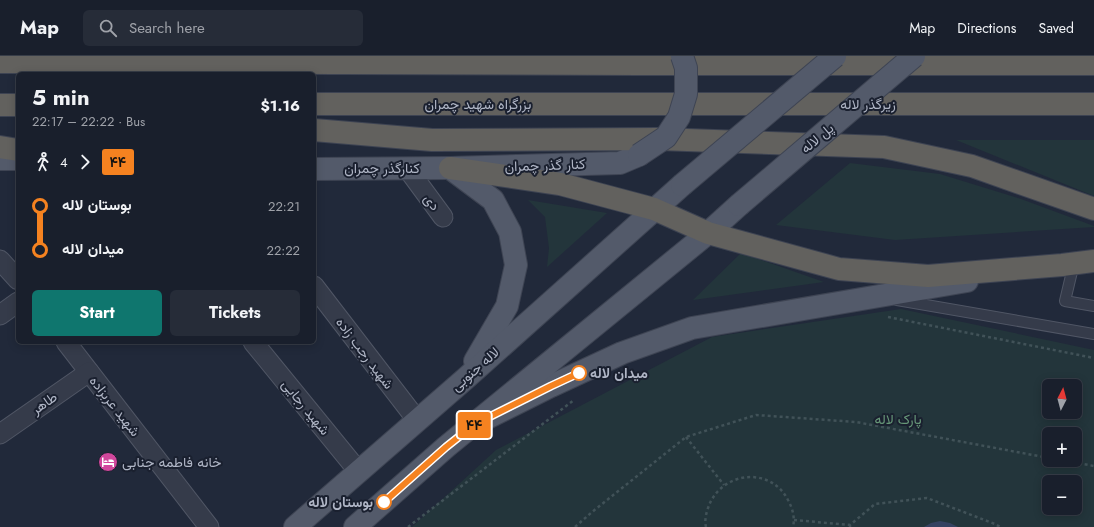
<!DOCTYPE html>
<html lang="en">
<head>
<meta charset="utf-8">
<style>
	body { margin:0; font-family:Jost,Vazirmatn,sans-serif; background:#262c38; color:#f1f3f6; height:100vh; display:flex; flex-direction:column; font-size:15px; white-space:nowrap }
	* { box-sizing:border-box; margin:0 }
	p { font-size:13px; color:#9fa2a9 }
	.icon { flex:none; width:22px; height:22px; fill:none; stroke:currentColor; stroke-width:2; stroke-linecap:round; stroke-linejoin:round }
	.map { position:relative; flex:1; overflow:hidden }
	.panel { position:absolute; left:16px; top:16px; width:300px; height:272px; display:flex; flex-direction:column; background:#191f2c; border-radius:6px; box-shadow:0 2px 10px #0003,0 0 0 1px #373d48 }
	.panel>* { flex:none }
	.badge { padding:0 8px; border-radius:3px; font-size:14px; line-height:26px }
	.needle { width:26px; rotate:6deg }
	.tools { position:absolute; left:1042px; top:323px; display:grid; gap:8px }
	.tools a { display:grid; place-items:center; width:40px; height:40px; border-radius:6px; background:#191f2c; box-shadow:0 2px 10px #0003,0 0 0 1px #373d48; font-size:20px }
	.map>.badge { position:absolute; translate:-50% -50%; box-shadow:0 0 0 2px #fff }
	.legs { display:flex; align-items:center; gap:6px; height:44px; padding:0 16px; font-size:13px }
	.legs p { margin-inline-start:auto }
	.overview { display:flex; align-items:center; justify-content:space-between; height:68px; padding:0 16px }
	h1 { font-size:22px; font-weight:700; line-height:30px }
	.cta { display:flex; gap:8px; margin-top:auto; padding:8px 16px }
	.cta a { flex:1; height:46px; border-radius:6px; background:#0f766e; color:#fff; font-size:16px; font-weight:700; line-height:46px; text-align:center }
	.cta a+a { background:#262c38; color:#f1f3f6 }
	ul { padding:0 16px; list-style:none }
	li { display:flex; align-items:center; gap:14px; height:44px; font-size:15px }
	li i { display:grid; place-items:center; width:6px; height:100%; margin:0 5px; background:currentColor }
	li i::after { content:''; width:10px; height:10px; margin:-5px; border:3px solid; border-radius:50%; background:#191f2c }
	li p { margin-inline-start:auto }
	li:first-child i { background:linear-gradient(#0000 50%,currentColor 0) }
	li:last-child i { background:linear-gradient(currentColor 50%,#0000 0) }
	header { display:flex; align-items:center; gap:24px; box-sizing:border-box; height:56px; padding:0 20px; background:#191f2c; border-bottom:1px solid #373d48 }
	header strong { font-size:19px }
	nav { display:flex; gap:22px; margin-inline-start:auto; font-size:14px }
	.search { width:280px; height:36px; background:#262c38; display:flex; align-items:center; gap:10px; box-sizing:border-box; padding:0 14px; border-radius:6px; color:#9fa2a9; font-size:15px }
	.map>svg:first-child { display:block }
</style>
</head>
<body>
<header>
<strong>Map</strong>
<div class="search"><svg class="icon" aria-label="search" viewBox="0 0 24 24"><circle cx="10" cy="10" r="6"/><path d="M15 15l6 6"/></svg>Search here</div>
<nav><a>Map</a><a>Directions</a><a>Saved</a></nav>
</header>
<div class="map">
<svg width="1094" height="471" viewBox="0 0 1094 471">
	<rect width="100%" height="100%" fill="#21293a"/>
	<!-- green -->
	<g fill="#23353b" fill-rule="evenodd">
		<path d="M956,84H1094V140Z"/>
		<path d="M850,107L940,118L1021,143L1094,170V171L895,184L776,169Z"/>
		<path d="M528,144L607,157L547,211L549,192L545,161Z"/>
		<path d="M741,197L824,226L693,244Z"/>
		<path d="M901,253L1094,294V471H412L496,394L712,281ZM1049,330H1075V356H1049ZM1049,378H1075V404H1049ZM1049,426H1075V452H1049Z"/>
	</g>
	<!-- water -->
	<path fill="#354261" d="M940,465L950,467L958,471H924L931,467Z"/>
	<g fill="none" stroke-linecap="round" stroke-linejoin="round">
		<!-- service casing -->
		<g stroke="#505665" stroke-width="12">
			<g id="service">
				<path d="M1074,207L1065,245L1094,250"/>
				<path d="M897,244L1094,278"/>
			</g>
		</g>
		<!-- minor casing -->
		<g stroke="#505665" stroke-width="21">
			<g id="minor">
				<path d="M407,112L443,161"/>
				<path d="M0,204L18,224"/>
				<path d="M314,230L417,364"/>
				<path d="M0,259L18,246"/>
				<path d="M66,286L209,471"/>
				<path d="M253,286L359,416"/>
				<path d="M0,378L89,316"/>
			</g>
		</g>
		<!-- primary casing -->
		<g stroke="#3e4453" stroke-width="24">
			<g id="primary">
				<path d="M0,103H18"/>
				<path d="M450,112L493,144L510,176L516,209L507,250L475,305"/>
				<path d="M314,113L450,112L620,107L639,99"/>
				<path d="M475,368L551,330L622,297L692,272L967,225"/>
				<path d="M295,471L465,323L682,129"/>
				<path d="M355,471L446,391L708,177L739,149"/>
			</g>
		</g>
		<!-- trunk casing -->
		<g stroke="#3d4352" stroke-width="24">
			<g id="trunk">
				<path d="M0,6L640,8H1094"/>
				<path d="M314,48H1094"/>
				<path d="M0,49H18"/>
				<path d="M314,74L432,84L659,83L884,91L972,110L1094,153"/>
				<path d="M0,91L18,94"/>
				<path d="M450,112L560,128L654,153L708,177L839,213L928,220L1062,209L1094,205"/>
			</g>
		</g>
		<!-- path -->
		<g stroke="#415258" stroke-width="2.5" stroke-dasharray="3 3" stroke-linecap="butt">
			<path d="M888,261L1094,302"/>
			<path d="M686,381L724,429"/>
			<path d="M1061,404L1094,410"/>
			<path d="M794,464L850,469"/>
			<path d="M408,471L574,344"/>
			<path d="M575,471L592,456L686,381L756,359L856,366L1049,402"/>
			<path d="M706,471C704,463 707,454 710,447C725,415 771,411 788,444C793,453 795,462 793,471"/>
			<path d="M850,471V469L875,448L927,442L995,468L1000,471"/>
		</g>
		<!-- service -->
		<use href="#service" stroke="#353b4a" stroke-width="10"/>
		<!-- minor -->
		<use href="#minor" stroke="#353b4a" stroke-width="19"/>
		<!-- primary -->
		<use href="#primary" stroke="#535a6a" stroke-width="22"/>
		<!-- trunk -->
		<use href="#trunk" stroke="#62615e" stroke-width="22"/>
		<!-- primary-bridge casing -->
		<g stroke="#3e4453" stroke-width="24" stroke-linecap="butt">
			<g id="primary-bridge">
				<path d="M639,99L666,81L679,61L686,38V12L682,0"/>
				<path d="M682,129L835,0"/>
				<path d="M739,149L914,0"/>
			</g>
		</g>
		<!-- primary-bridge -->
		<use href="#primary-bridge" stroke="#535a6a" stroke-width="22"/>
	</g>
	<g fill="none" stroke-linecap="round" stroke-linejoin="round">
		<!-- line-1 casing -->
		<g stroke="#fff" stroke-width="9">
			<path id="line-1" d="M384,446L446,391L475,368L551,330L579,317"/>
		</g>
		<!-- line-1 -->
		<use href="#line-1" stroke="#f58220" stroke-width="6"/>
	</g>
	<!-- icons -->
	<defs>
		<g id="hotel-disc" transform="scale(1)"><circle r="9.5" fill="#d1479c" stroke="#1a202f"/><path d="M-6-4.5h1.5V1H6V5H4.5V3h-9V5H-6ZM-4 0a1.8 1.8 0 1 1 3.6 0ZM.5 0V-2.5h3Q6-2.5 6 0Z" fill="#fff"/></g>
	</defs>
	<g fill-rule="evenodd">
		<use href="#hotel-disc" x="108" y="406"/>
	</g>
	<!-- markers -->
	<g fill="#fff" stroke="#f58220" stroke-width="2">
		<circle cx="579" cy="317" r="7"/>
		<circle cx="384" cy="446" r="7"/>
	</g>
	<g text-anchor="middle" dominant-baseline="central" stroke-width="4" stroke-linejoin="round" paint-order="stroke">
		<!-- street labels -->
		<g font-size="14" fill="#b0b6c6" stroke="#1a202f">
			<text x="478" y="48">بزرگراه شهید چمران</text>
			<text x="868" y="48">زیرگذر لاله</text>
			<text transform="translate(817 82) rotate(-40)">پل لاله</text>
			<text transform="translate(545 109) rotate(-2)">کنار گذر چمران</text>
			<text x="382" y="112">کنارگذر چمران</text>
			<text transform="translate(432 146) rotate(53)">دی</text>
			<text transform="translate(365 297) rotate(53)">شهید رجب زاده</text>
			<text transform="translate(475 313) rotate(-41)">لاله جنوبی</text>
			<text transform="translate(44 347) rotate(-35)">طاهر</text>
			<text transform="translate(115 350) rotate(52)">شهید عربزاده</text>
			<text transform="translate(306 351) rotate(51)">شهید رجایی</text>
		</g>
		<!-- stop labels -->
		<g font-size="14" font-weight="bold" fill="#b0b6c6" stroke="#1a202f" text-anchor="start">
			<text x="590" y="317">میدان لاله</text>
			<text x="373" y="446" text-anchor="end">بوستان لاله</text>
		</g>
		<!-- park labels -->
		<g font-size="14" fill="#679778" stroke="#1a202f">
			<text x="898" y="363">پارک لاله</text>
		</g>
		<!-- poi labels -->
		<g font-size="14" fill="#b0b6c6" stroke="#1a202f" text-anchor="start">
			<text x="122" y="406">خانه فاطمه جنابی</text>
		</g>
	</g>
</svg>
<div class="tools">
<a><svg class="needle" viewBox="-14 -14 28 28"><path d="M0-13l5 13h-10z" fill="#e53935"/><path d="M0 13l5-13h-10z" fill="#9fa2a9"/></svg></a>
<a>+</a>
<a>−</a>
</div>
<b class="badge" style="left:474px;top:369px;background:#f58220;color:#111">۴۴</b>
<section class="panel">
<div class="overview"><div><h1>5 min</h1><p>22:17 – 22:22 · Bus</p></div><b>$1.16</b></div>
<div class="legs"><svg class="icon" aria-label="walk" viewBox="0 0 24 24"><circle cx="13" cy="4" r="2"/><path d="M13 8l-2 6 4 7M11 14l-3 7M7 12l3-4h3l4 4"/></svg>4<svg class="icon" aria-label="forward" viewBox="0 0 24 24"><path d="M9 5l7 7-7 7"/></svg><b class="badge" style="background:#f58220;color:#111">۴۴</b></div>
<ul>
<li><i style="color:#f58220"></i><b>بوستان لاله</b><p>22:21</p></li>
<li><i style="color:#f58220"></i><b>میدان لاله</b><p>22:22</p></li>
</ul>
<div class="cta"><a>Start</a><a>Tickets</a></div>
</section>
</div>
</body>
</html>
